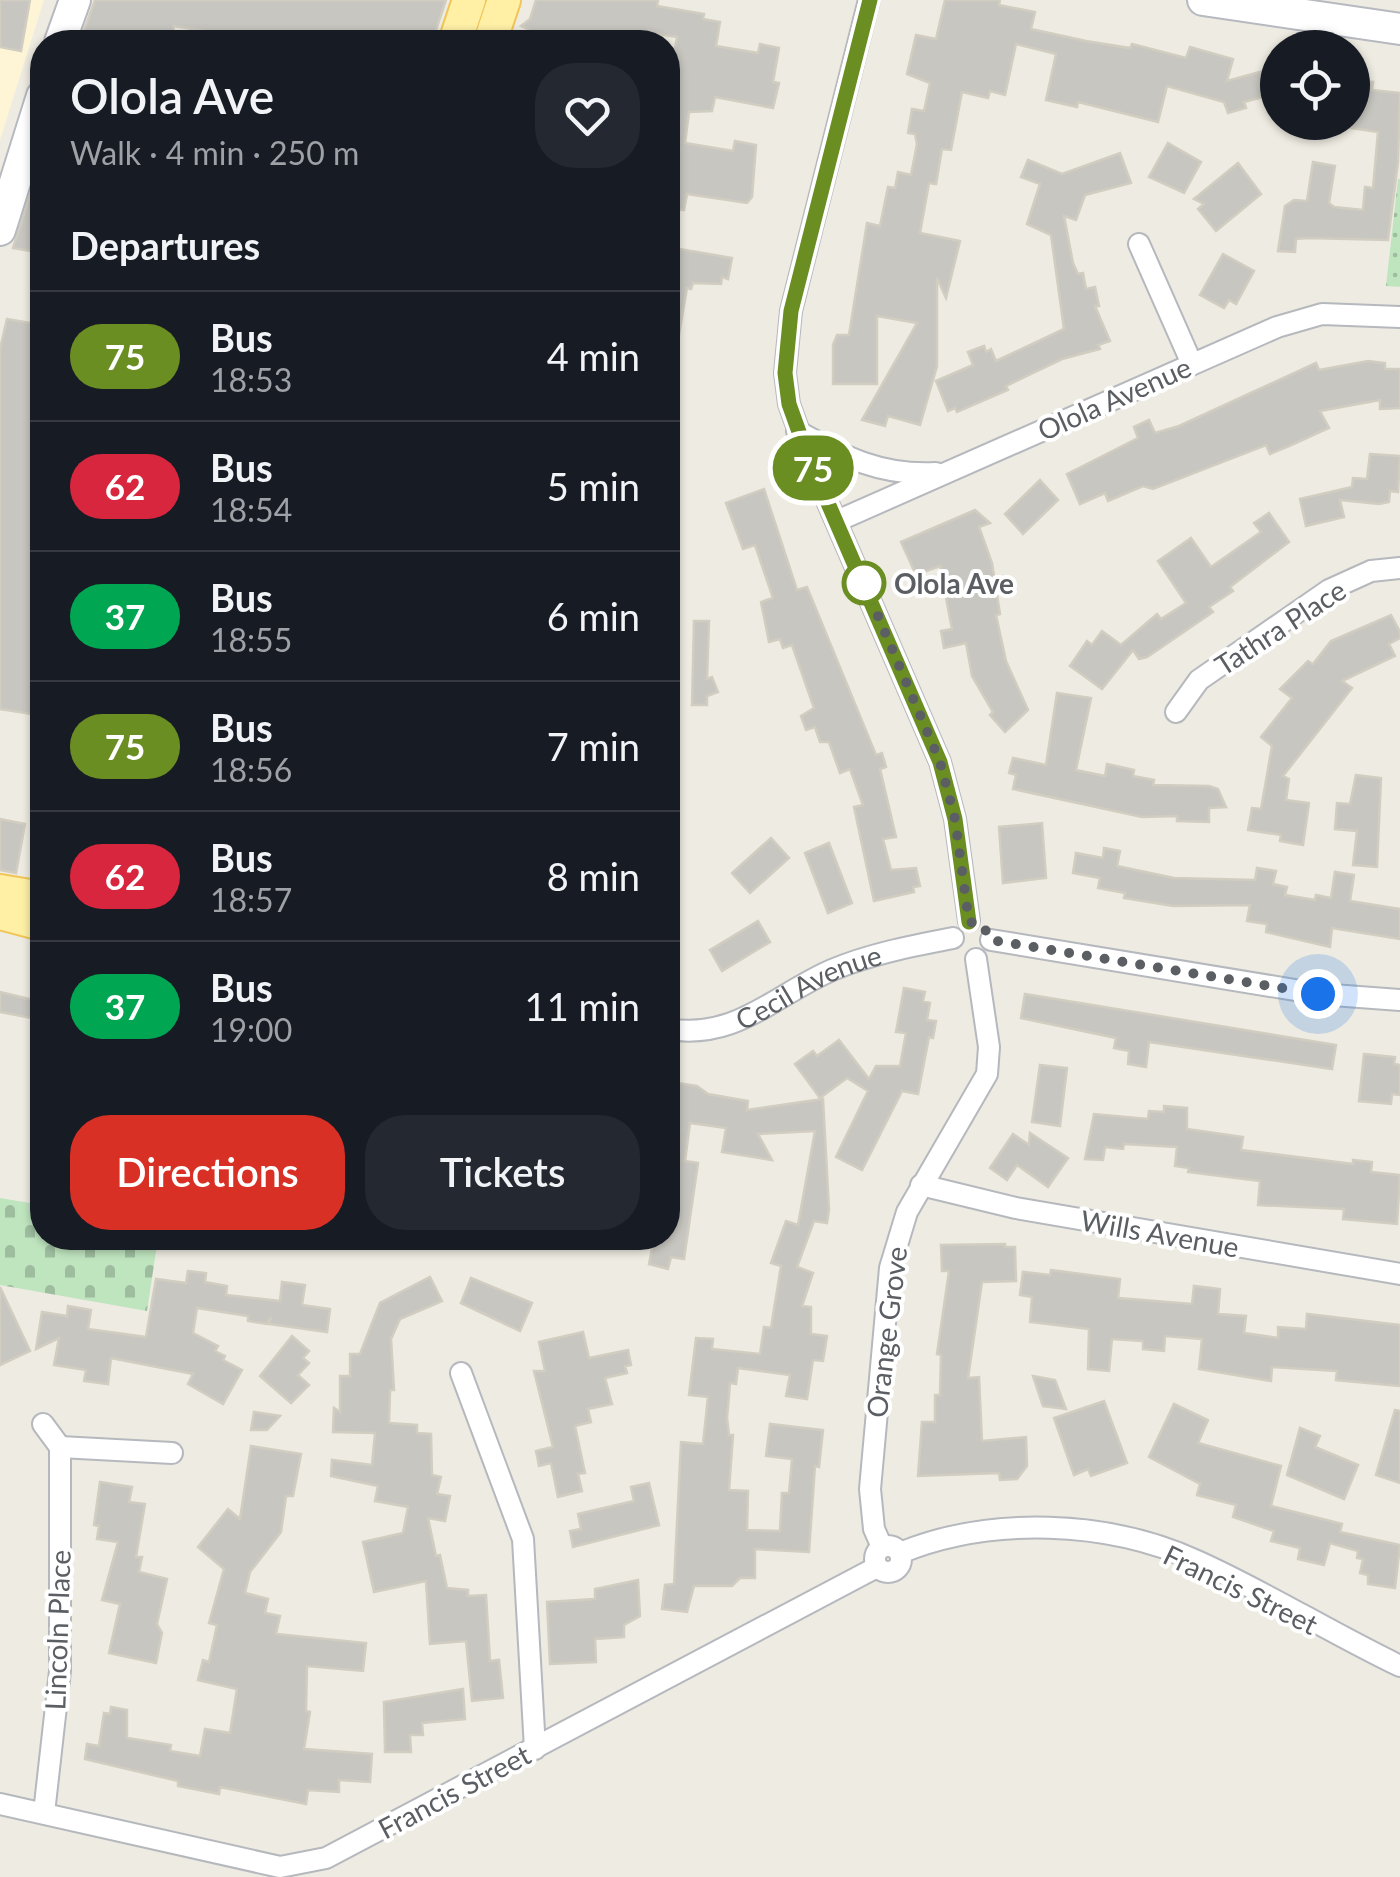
<!DOCTYPE html>
<html lang="en">
<head>
<meta charset="utf-8">
<style>
	body { margin:0; font-family:Lato,sans-serif; background:#242831; color:#f1f3f6; height:100vh; display:flex; flex-direction:column; font-size:38px; white-space:nowrap }
	* { box-sizing:border-box; margin:0 }
	p { font-size:32px; color:#9ea1a6 }
	.icon { flex:none; width:55px; height:55px; fill:none; stroke:currentColor; stroke-width:2; stroke-linecap:round; stroke-linejoin:round }
	.map { position:relative; flex:1; overflow:hidden }
	.drawer { position:absolute; left:30px; top:30px; width:650px; height:1220px; display:flex; flex-direction:column; background:#171b24; border-radius:40px; box-shadow:0 2px 8px #0004 }
	.drawer>* { flex:none }
	.badge { padding:0 20px; border-radius:32px; font-size:35px; line-height:65px }
	.fabs { position:absolute; left:1260px; top:30px; display:grid; gap:20px }
	.fabs a { display:grid; place-items:center; width:110px; height:110px; border-radius:50%; background:#171b24; box-shadow:0 2px 8px #0004; font-size:50px }
	.you { position:absolute; width:50px; height:50px; margin:-25px; border:8px solid #fff; border-radius:50%; background:#1a73e8; box-shadow:0 0 0 15px #1a73e833 }
	.map>.badge { position:absolute; translate:-50% -50%; box-shadow:0 0 0 5px #fff }
	h2 { padding:0 40px; font-size:38px; line-height:90px }
	.round { display:grid; place-items:center; flex:none; width:105px; height:105px; border-radius:40px; background:#242831 }
	.summary { display:flex; align-items:center; justify-content:space-between; height:170px; padding:0 40px }
	h1 { font-size:48px; font-weight:600; line-height:75px }
	.cta { display:flex; gap:20px; margin-top:auto; padding:20px 40px }
	.cta a { flex:1; height:115px; border-radius:40px; background:#d93025; color:#fff; font-size:40px; font-weight:600; line-height:115px; text-align:center }
	.cta a+a { background:#242831; color:#f1f3f6 }
	ul { padding:0; list-style:none }
	li { display:flex; align-items:center; gap:30px; height:130px; padding:0 40px; border-top:2px solid #363941 }
	li div { flex:1 }
	li b { display:block; font-size:38px }
	li em { font-style:normal }
	li .badge { min-width:110px; font-weight:700; text-align:center }
	.map>svg:first-child { display:block }
</style>
</head>
<body>
<div class="map">
<svg width="1400" height="1877" viewBox="0 0 1400 1877">
	<defs>
		<pattern id="cemetery-stones" width="16" height="16" patternUnits="userSpaceOnUse" patternTransform="scale(2.5)"><rect width="16" height="16" fill="#bfe5bf"/><path d="M2 7V4a2 2 0 0 1 4 0v3zM10 15v-3a2 2 0 0 1 4 0v3z" fill="#9ebd9f"/></pattern>
		<pattern id="park-dots" width="8" height="8" patternUnits="userSpaceOnUse" patternTransform="scale(2.5)"><rect width="8" height="8" fill="#bfe5bf"/><path d="M2 2h.1M6 6h.1" fill="none" stroke="#9ebd9f" stroke-width="1.8" stroke-linecap="round"/></pattern>
	</defs>
	<rect width="100%" height="100%" fill="#eeebe2"/>
	<!-- commercial -->
	<path fill="#fef5d7" d="M0,0H44L0,140Z"/>
	<!-- cemetery -->
	<path fill="url(#cemetery-stones)" d="M0,1198L42,1205V1238H158L147,1311L0,1285Z"/>
	<!-- park -->
	<path fill="url(#park-dots)" d="M1398,179H1400V287L1386,286Z"/>
	<!-- building -->
	<g fill="#c8c6c0" stroke="#d2cdc1" stroke-width="2.5">
		<path d="M0,0H30L21,51L0,47Z"/>
		<path d="M95,0H446L432,42H272L174,26L171,42H80Z"/>
		<path d="M536,0H658L657,6L704,14L703,19L720,22L716,46L758,53L760,44L779,48L773,82L779,83L773,108L715,97L712,111L689,112L685,143L733,151L735,141L756,145L752,197L747,203L687,194L684,210L668,208V90L677,37L647,32L645,42H525L528,29L521,26L530,19Z"/>
		<path d="M945,0H1000L999,5L1035,12L1031,29L1086,41L1130,48L1132,44L1186,58L1190,47L1233,59L1227,81L1278,67V93L1244,102L1246,108L1228,113L1224,102L1167,86L1158,122L1078,102L1077,107L1046,100L1056,54L1016,44L1005,95L990,91L988,98L962,92L951,150L942,149L936,184L929,183L920,233L960,241L946,298L937,278V366L920,425L888,416L885,426L862,420L917,323L877,316V384H833V345L837,335H849L867,223L880,226L888,187L895,188L898,172L911,175L917,144L915,134L908,133L912,109L924,111L930,83L907,74L916,35L936,39Z"/>
		<path d="M1355,81L1373,82L1372,90L1400,93L1398,162L1388,240L1307,238L1296,239L1295,252L1278,251L1285,206L1294,200L1307,201L1313,162L1335,166L1329,203L1334,207L1363,210L1365,187L1373,188L1378,132L1351,128Z"/>
		<path d="M1168,143L1201,162L1184,193L1149,177Z"/>
		<path d="M1120,153L1131,183L1085,195L1076,220L1064,216L1073,263L1078,274L1083,273L1086,289L1095,287L1099,306H1095L1110,341L1098,345L1100,349L1062,359L1006,386L1008,390L957,412L955,408L948,411L936,381L973,365L968,352L984,346L986,352L991,349L996,361L1064,329L1051,235L1027,224L1040,184L1021,177L1028,160L1062,174Z"/>
		<path d="M1238,163L1261,194L1216,231L1198,209L1204,204L1194,199Z"/>
		<path d="M40,165L42,166V253L13,248Z"/>
		<path d="M668,247L732,258L728,279L722,277L721,284L693,283L691,289L687,288L676,352L668,351Z"/>
		<path d="M1223,254L1254,271L1236,304L1229,300L1224,308L1200,295Z"/>
		<path d="M7,319L42,325V623L32,714L0,709V349Z"/>
		<path d="M1368,361L1385,363V369H1400V408L1380,409V400L1320,411L1329,428L1289,446L1270,454L1266,445L1153,489L1143,486L1108,501L1105,493L1080,504L1067,474L1138,438L1134,427L1149,420L1155,433L1179,426L1316,363L1319,370Z"/>
		<path d="M1370,454L1400,456L1398,492L1390,491L1389,502L1379,504L1340,500L1344,517L1306,526L1300,499L1352,487L1353,478L1367,479Z"/>
		<path d="M1040,480L1058,500L1023,534L1005,514Z"/>
		<path d="M764,489L797,590L807,587L876,755L882,753L886,767L880,769L896,837L883,839L891,870L916,868L920,886L913,887L914,892L874,901L854,807L863,805L850,769L840,773L829,742H820L815,727L806,730L801,716L814,708L792,645L783,648L780,639L769,642L761,602L773,598L755,545L743,549L726,503Z"/>
		<path d="M975,510L990,523L979,527L992,563L1000,614L996,615L1006,661L1028,710L1005,732L990,715L993,712L972,676L966,643L944,648L941,631L952,629L940,566L916,575L901,542Z"/>
		<path d="M1269,513L1289,542L1230,587L1233,591L1209,607L1213,612L1147,657L1139,659L1133,650L1102,689L1070,666L1087,641L1092,645L1102,631L1121,645L1157,614L1161,619L1186,603L1158,561L1191,538L1211,567L1261,532L1254,523Z"/>
		<path d="M1391,615L1400,632V638L1389,644L1395,656L1342,681L1352,688L1283,776L1289,779L1286,800L1309,803L1303,845L1280,841L1281,835L1248,830L1252,808L1261,809L1272,746L1261,737L1292,698L1280,689L1308,661L1313,664L1331,641Z"/>
		<path d="M694,621H709L707,679L712,677L718,692L707,696V705H692Z"/>
		<path d="M1057,693L1091,698L1076,770L1105,776L1107,764L1134,770L1133,776L1154,780L1153,785L1209,786L1218,789L1226,807L1209,808V822L1177,821V816L1142,817L1013,789L1016,775L1009,773L1013,758L1046,765Z"/>
		<path d="M1356,775L1381,778L1377,867L1353,865L1357,831L1335,829L1337,803L1350,804Z"/>
		<path d="M0,819L25,824L16,873L0,870Z"/>
		<path d="M1042,823L1046,878L1003,883L999,827Z"/>
		<path d="M771,838L789,858L750,893L732,873Z"/>
		<path d="M829,843L852,903L828,913L805,853Z"/>
		<path d="M1104,848L1120,851L1117,866L1174,878L1255,880L1257,868L1276,871L1273,884L1287,887L1285,895L1315,900L1316,895L1331,898L1335,872L1354,875L1350,901L1400,909V939L1332,928L1330,947L1266,932L1267,924L1247,921L1250,905L1173,906L1124,898L1125,893L1098,888L1100,878L1073,873L1076,853L1103,858Z"/>
		<path d="M758,921L770,942L722,971L710,950Z"/>
		<path d="M904,988L925,992L923,1001L930,1003L927,1020L936,1021L933,1038L929,1037L918,1094L902,1091L862,1170L836,1157L868,1091L847,1078L820,1098L795,1064L813,1051L817,1056L839,1040L869,1079L876,1066H900L906,1033L896,1032Z"/>
		<path d="M0,992L42,1002V1020L0,1012Z"/>
		<path d="M1025,994L1336,1045L1332,1069L1149,1042L1146,1067L1128,1064L1129,1051L1114,1048L1116,1038L1021,1018Z"/>
		<path d="M1364,1054L1395,1057L1394,1064L1400,1065V1095L1392,1094L1391,1104L1359,1101Z"/>
		<path d="M1040,1065L1067,1068L1060,1126L1032,1122Z"/>
		<path d="M677,1083L697,1086L708,1094L748,1101L747,1110L823,1099L829,1210L827,1223L814,1221L797,1267L813,1273L802,1306L811,1307V1334L827,1336L823,1361L813,1360L807,1399L786,1396L790,1375L738,1368L736,1384L730,1383L727,1418L729,1435H733L729,1490L748,1491L747,1530L780,1531L782,1493H789L792,1459L766,1456L770,1424L823,1430L819,1467L815,1466L809,1552L755,1549V1578H740L732,1586H694L687,1612L662,1609L665,1585L674,1584L681,1442L703,1444L708,1397L689,1395L696,1338L713,1339L712,1349L760,1354L764,1327L771,1328L781,1266L771,1263L786,1221L798,1225L815,1131L758,1134L772,1160L722,1152L726,1128L690,1123L685,1161L698,1163L684,1259L671,1257L668,1269L649,1264L654,1238H668V1114L672,1087Z"/>
		<path d="M1164,1106L1187,1108V1129L1243,1137L1241,1150L1353,1164V1160L1372,1162L1371,1172L1400,1175L1397,1224L1343,1219L1344,1209L1258,1205L1260,1181L1188,1172L1189,1168L1175,1166L1177,1147L1124,1144L1123,1149L1105,1147L1103,1160L1085,1159L1094,1114L1148,1119L1149,1111L1164,1112Z"/>
		<path d="M1030,1133L1068,1158L1048,1187L1017,1165L1007,1180L990,1168L1013,1134L1029,1145Z"/>
		<path d="M1005,1244V1247H1015L1016,1281L982,1282L968,1378L979,1377L982,1441L1026,1437L1027,1466L1017,1479L1000,1480L999,1473L918,1476L922,1422H935V1395H940L941,1355L937,1354L949,1271H942L941,1245Z"/>
		<path d="M1051,1270L1120,1279L1118,1298L1192,1304L1194,1286L1220,1289L1218,1314L1246,1316L1244,1333L1278,1338V1327L1306,1329L1307,1314L1400,1325V1386L1336,1380L1337,1371L1272,1367L1271,1381L1199,1369L1202,1339L1165,1336L1164,1351L1143,1349V1341L1112,1339L1109,1371L1088,1369L1089,1329L1030,1322L1032,1297L1020,1295L1023,1272L1050,1275Z"/>
		<path d="M188,1271L206,1273L205,1282L227,1286L226,1295L280,1301L282,1282L305,1285L302,1305L330,1309L327,1332L269,1324L271,1317L267,1324L248,1321V1316L197,1308L193,1333L218,1346L215,1351L225,1356L223,1360L242,1370L223,1404L188,1384L193,1374L111,1358L108,1384L84,1381L86,1370L54,1365L59,1338L36,1349L42,1312L67,1316L68,1306L91,1310L88,1329L146,1337L156,1279L186,1283Z"/>
		<path d="M430,1277L442,1301L400,1319L391,1339L394,1390H390L389,1423L417,1425V1433L431,1434L432,1475L441,1477L437,1494L450,1496L445,1521L428,1518L436,1556L440,1555L447,1588L468,1590V1596L486,1595L490,1661L499,1660L503,1698L472,1701L466,1641L430,1644L426,1581L374,1592L363,1542L403,1533L408,1507L375,1501L378,1486L331,1476L332,1460L372,1465L375,1433L333,1432L334,1408L340,1412V1376H350V1354H360L380,1303Z"/>
		<path d="M471,1278L532,1303L520,1331L461,1303Z"/>
		<path d="M0,1287L30,1351L0,1365Z"/>
		<path d="M583,1332L589,1358L628,1350L631,1365L625,1366L627,1373L605,1378L612,1404L588,1409L591,1422L575,1426L585,1473L578,1474L582,1491L558,1497L551,1463L539,1466L536,1451L553,1447L534,1371H545L539,1342Z"/>
		<path d="M292,1336L309,1351L303,1358L309,1363L298,1375L309,1385L291,1403L260,1376Z"/>
		<path d="M1033,1376L1055,1380L1066,1409L1043,1406Z"/>
		<path d="M1104,1401L1127,1463L1091,1476L1088,1469L1074,1475L1054,1418Z"/>
		<path d="M1174,1404L1208,1420L1198,1443L1281,1466L1271,1506L1342,1524L1340,1532L1400,1545L1395,1588L1368,1584V1575L1360,1573L1363,1559L1357,1558L1358,1551L1330,1543L1324,1565L1298,1559L1300,1548L1271,1541L1274,1531L1233,1517L1236,1505L1197,1495L1200,1484L1149,1457Z"/>
		<path d="M1395,1410L1400,1411V1483L1376,1475Z"/>
		<path d="M254,1412L280,1416L267,1430H251Z"/>
		<path d="M1300,1428L1320,1436L1315,1447L1358,1465L1344,1499L1287,1475Z"/>
		<path d="M251,1446L301,1454L293,1496H286L281,1532L250,1572L245,1593L268,1599L265,1613L280,1616L276,1634L366,1643L363,1671L307,1666L306,1711L310,1712L304,1749L372,1754L370,1782L339,1780V1792L308,1790L306,1804L220,1787L219,1794L178,1786V1781L85,1759L87,1744L99,1746L104,1713L110,1714L111,1707L127,1710V1738L171,1745L170,1751L200,1756L205,1729L230,1733L237,1689L198,1680L203,1660L209,1662L217,1625L209,1623L224,1569L198,1547L228,1509L240,1519Z"/>
		<path d="M100,1482L132,1487L129,1502L145,1504L136,1557H142L139,1572L167,1579L157,1624L162,1633L156,1663L109,1653L120,1604L102,1600L118,1542L97,1539L99,1526L94,1525Z"/>
		<path d="M649,1483L659,1525L573,1547L570,1531L581,1529L578,1514L634,1501L631,1487Z"/>
		<path d="M638,1580L640,1616L624,1625V1637L595,1639L596,1662L550,1664L547,1602L595,1599V1589Z"/>
		<path d="M463,1689L465,1719L422,1723L423,1735H410L411,1752H385L384,1702Z"/>
	</g>
	<g fill="none" stroke-linecap="round" stroke-linejoin="round">
		<!-- street casing -->
		<g stroke="#b5b8bd" stroke-width="24">
			<g id="street">
				<path d="M869,0L791,311L785,373L789,404L808,457L940,762L955,819L969,921"/>
				<path d="M1139,244L1192,364"/>
				<path d="M797,431C844,457 881,476 936,473"/>
				<path d="M837,521L1277,327L1322,314L1400,317"/>
				<path d="M1176,712L1199,680L1329,590L1371,571L1400,568"/>
				<path d="M991,940L1319,994L1400,1000"/>
				<path id="s1" d="M668,1029C736,1040 773,996 832,970C870,954 912,946 953,938"/>
				<path d="M921,1185L1016,1208L1400,1274"/>
				<path d="M461,1373L523,1539L535,1749"/>
				<path d="M43,1424L60,1447V1671L44,1813"/>
				<path d="M60,1447L172,1453"/>
				<circle cx="888" cy="1559" r="13"/>
				<path d="M882,1547L874,1529L870,1489L890,1268L907,1212L987,1074L989,1047L976,959"/>
				<path d="M900,1553C990,1516 1108,1520 1197,1561C1266,1592 1331,1633 1400,1666"/>
				<path d="M0,1804L280,1867L326,1858L877,1567"/>
			</g>
		</g>
		<!-- secondary casing -->
		<g stroke="#b6b9bf" stroke-width="34">
			<g id="secondary">
				<path d="M1203,0L1400,29"/>
				<path d="M60,42L75,0"/>
				<path d="M0,230L42,96"/>
			</g>
		</g>
		<!-- primary casing -->
		<g stroke="#f1c558" stroke-width="36">
			<g id="primary">
				<path d="M455,42L469,0"/>
				<path d="M490,42L504,0"/>
				<path d="M0,891L42,898"/>
				<path d="M0,913L42,924"/>
			</g>
		</g>
		<!-- street -->
		<use href="#street" stroke="#fff" stroke-width="20"/>
		<!-- secondary -->
		<use href="#secondary" stroke="#fff" stroke-width="30"/>
		<!-- primary -->
		<use href="#primary" stroke="#fff0a6" stroke-width="32"/>
	</g>
	<g fill="none" stroke-linecap="round" stroke-linejoin="round">
		<!-- line casing -->
		<g stroke="#fff" stroke-width="22">
			<path id="line" d="M870,0L791,311L785,373L789,404L808,457L940,762L955,819L969,922"/>
		</g>
		<!-- line -->
		<use href="#line" stroke="#6b8e23" stroke-width="15"/>
		<!-- walk -->
		<path stroke="#5b5f63" stroke-width="10" stroke-dasharray="0 18" d="M864,583L940,762L955,819L969,922L982,924L991,940L1318,994"/>
	</g>
	<!-- markers -->
	<circle fill="#fff" stroke="#6b8e23" stroke-width="5" cx="864" cy="583" r="20"/>
	<g text-anchor="middle" dominant-baseline="central" stroke-width="8" stroke-linejoin="round" paint-order="stroke">
		<!-- street labels -->
		<g font-size="28" fill="#5b5f63" stroke="#fff">
			<text transform="translate(1114 398) rotate(-24)">Olola Avenue</text>
			<text transform="translate(1280 627) rotate(-33)">Tathra Place</text>
			<text stroke="none"><textPath href="#s1" startOffset="150">Cecil Avenue</textPath></text>
			<text transform="translate(1160 1233) rotate(10)">Wills Avenue</text>
			<text transform="translate(886 1332) rotate(-83)">Orange Grove</text>
			<text transform="translate(1241 1589) rotate(26)">Francis Street</text>
			<text transform="translate(57 1630) rotate(-88)">Lincoln Place</text>
			<text transform="translate(454 1791) rotate(-28)">Francis Street</text>
		</g>
		<!-- stop labels -->
		<g font-size="28" font-weight="bold" fill="#5b5f63" stroke="#fff" text-anchor="start">
			<text x="894" y="583">Olola Ave</text>
		</g>
	</g>
</svg>
<div class="fabs">
<a><svg class="icon" aria-label="locate" viewBox="0 0 24 24"><circle cx="12" cy="12" r="6"/><path d="M12 2v4M12 18v4M2 12h4M18 12h4"/></svg></a>
</div>
<div class="you" style="left:1318px;top:994px"></div>
<b class="badge" style="left:813px;top:468px;background:#6b8e23;color:#fff">75</b>
<section class="drawer">
<div class="summary"><div><h1>Olola Ave</h1><p>Walk · 4 min · 250 m</p></div><a class="round"><svg class="icon" aria-label="heart" viewBox="0 0 24 24"><path d="M12 20l-8-8c-3-5 5-10 8-4 3-6 11-1 8 4z"/></svg></a></div>
<h2>Departures</h2>
<ul>
<li><span class="badge" style="background:#6b8e23;color:#fff">75</span><div><b>Bus</b><p>18:53</p></div><em>4 min</em></li>
<li><span class="badge" style="background:#d7263d;color:#fff">62</span><div><b>Bus</b><p>18:54</p></div><em>5 min</em></li>
<li><span class="badge" style="background:#00a651;color:#fff">37</span><div><b>Bus</b><p>18:55</p></div><em>6 min</em></li>
<li><span class="badge" style="background:#6b8e23;color:#fff">75</span><div><b>Bus</b><p>18:56</p></div><em>7 min</em></li>
<li><span class="badge" style="background:#d7263d;color:#fff">62</span><div><b>Bus</b><p>18:57</p></div><em>8 min</em></li>
<li><span class="badge" style="background:#00a651;color:#fff">37</span><div><b>Bus</b><p>19:00</p></div><em>11 min</em></li>
</ul>
<div class="cta"><a>Directions</a><a>Tickets</a></div>
</section>
</div>
</body>
</html>
